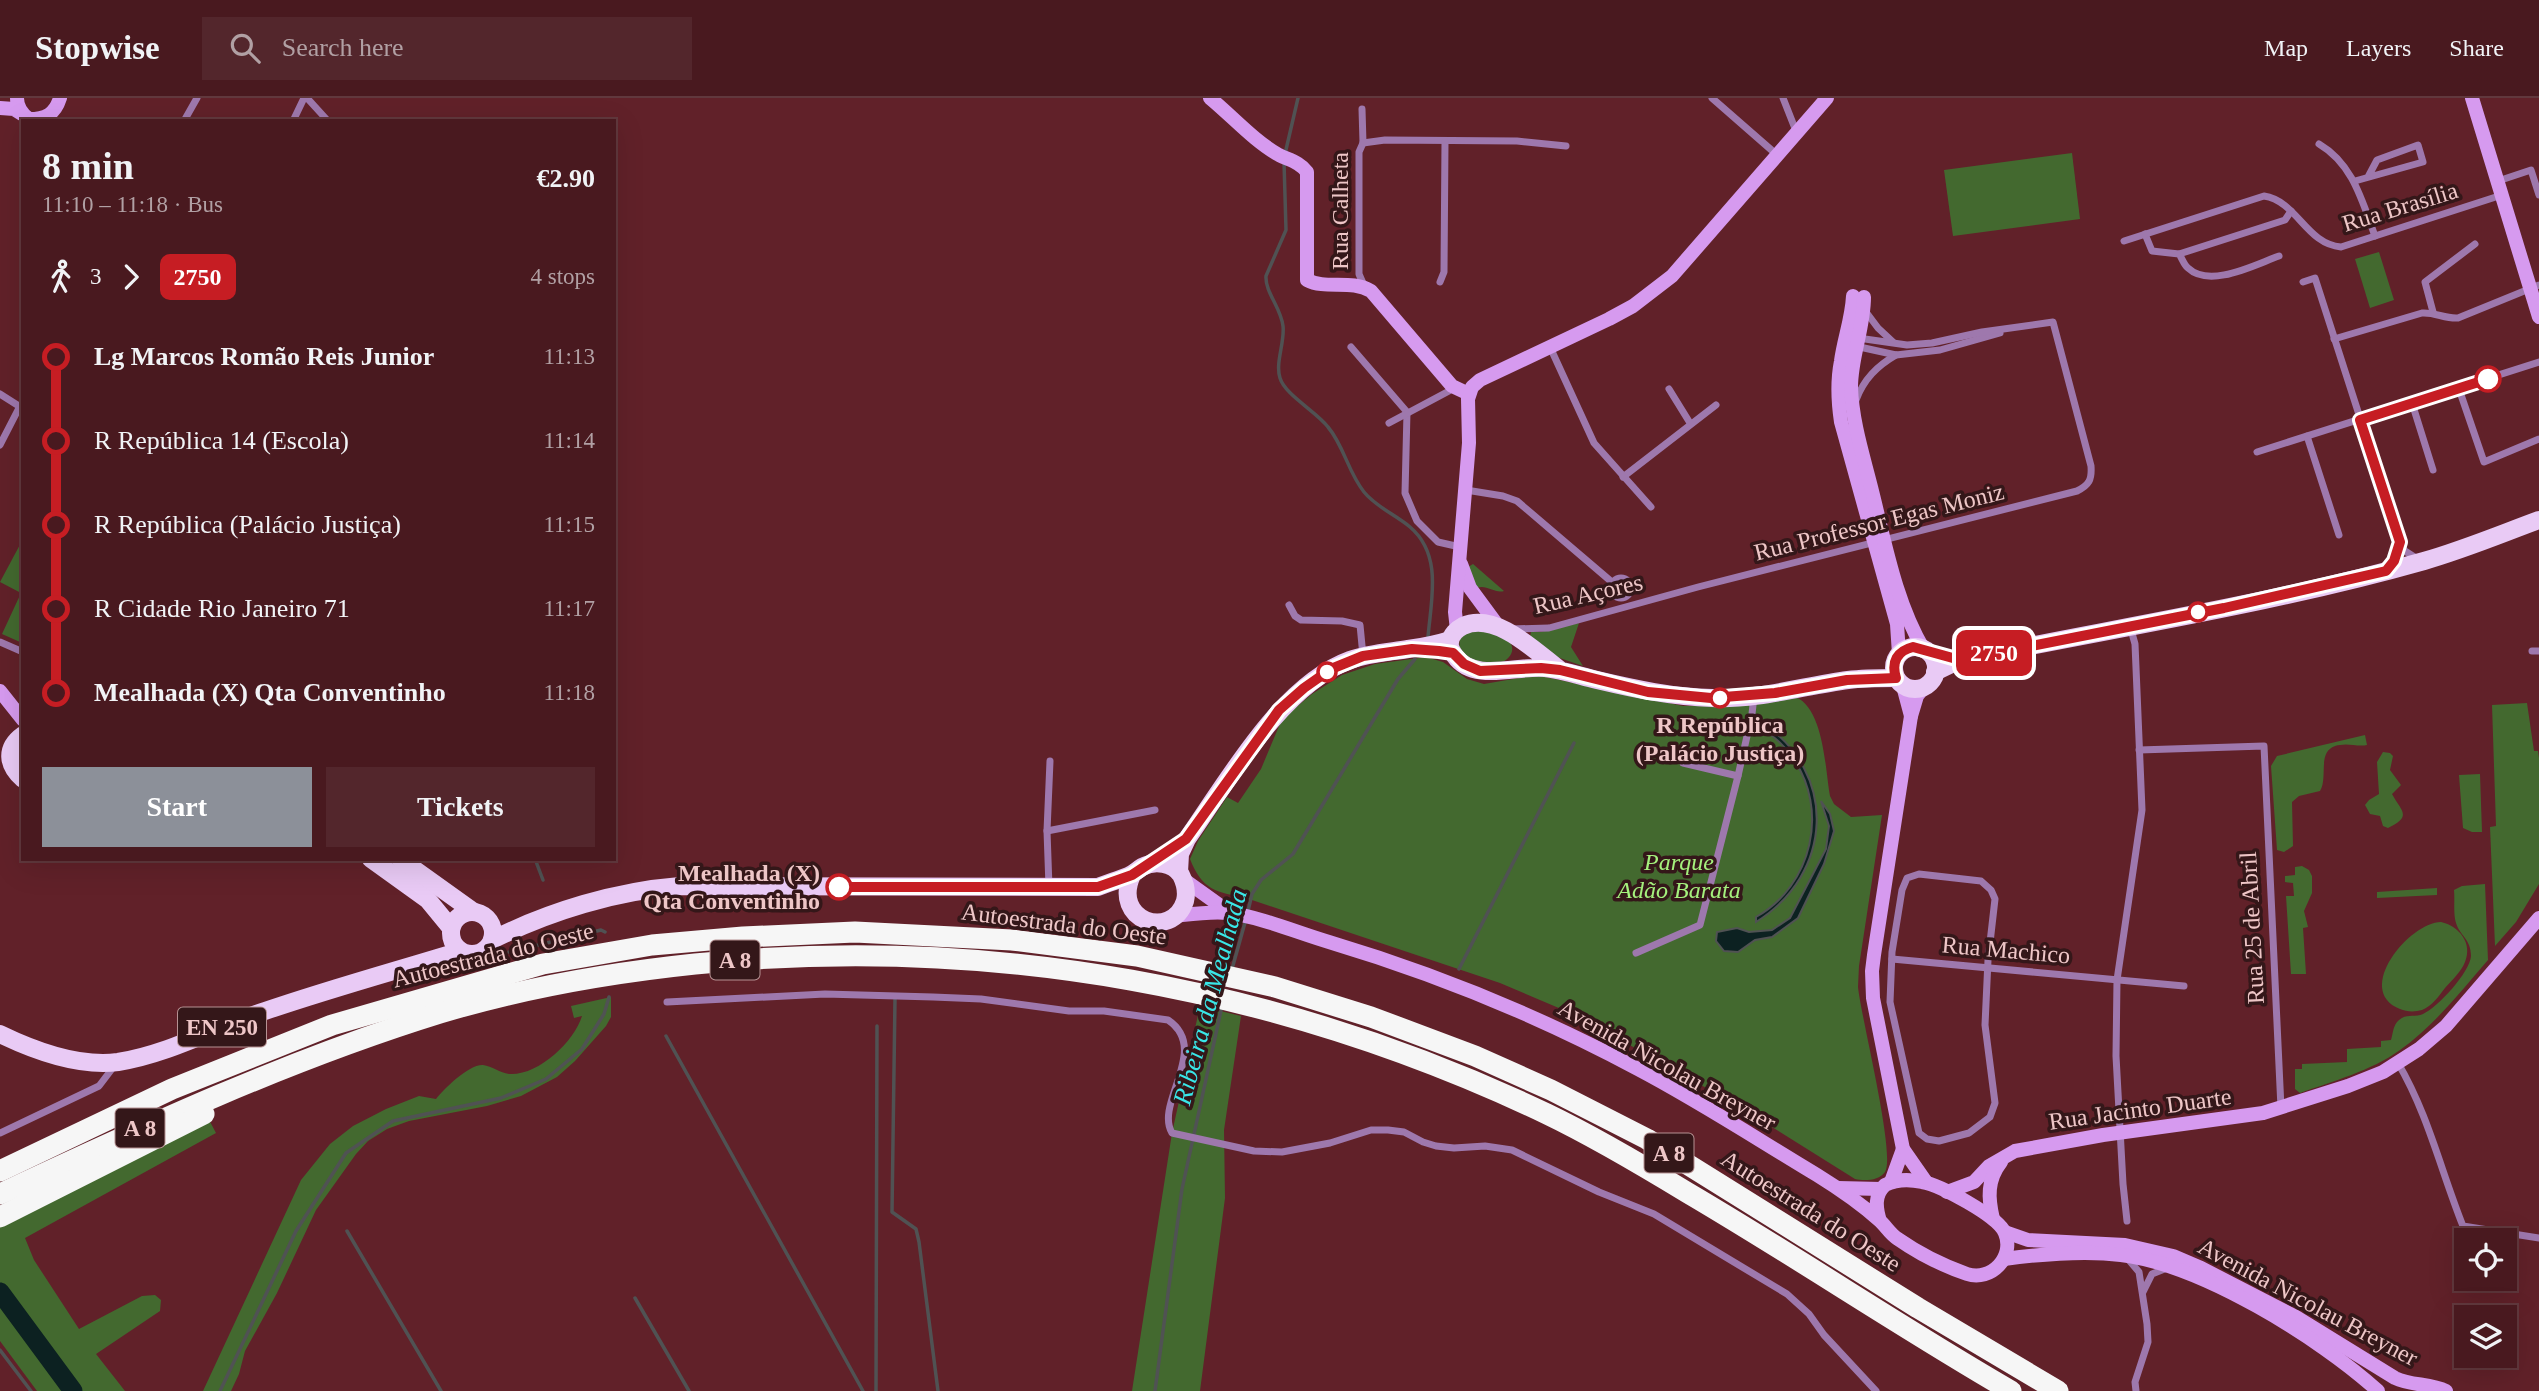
<!DOCTYPE html>
<html lang="en">
<head>
<meta charset="utf-8">
<style>
	body { margin:0; font-family:"Times New Roman",serif; background:#53262c; color:#f1f3f6; height:100vh; display:flex; flex-direction:column; font-size:26px; white-space:nowrap }
	* { box-sizing:border-box; margin:0 }
	p { font-size:23px; color:#b1a0a4 }
	.icon { flex:none; width:38px; height:38px; fill:none; stroke:currentColor; stroke-width:2; stroke-linecap:round; stroke-linejoin:round }
	.map { position:relative; flex:1; overflow:hidden }
	.details { position:absolute; left:21px; top:21px; width:595px; height:742px; display:flex; flex-direction:column; background:#49191f; border-radius:0px; box-shadow:0 7px 28px #0002,0 0 0 2px #61383d }
	.details>* { flex:none }
	.badge { padding:0 14px; border-radius:10px; font-size:24px; line-height:46px }
	.fabs { position:absolute; left:2454px; top:1130px; display:grid; gap:14px }
	.fabs a { display:grid; place-items:center; width:63px; height:63px; border-radius:0px; background:#49191f; box-shadow:0 7px 28px #0002,0 0 0 2px #61383d; font-size:35px }
	.map>.badge { position:absolute; translate:-50% -50%; box-shadow:0 0 0 4px #fff }
	.legs { display:flex; align-items:center; gap:10px; height:77px; padding:0 21px; font-size:23px }
	.legs p { margin-inline-start:auto }
	.head { display:flex; align-items:center; justify-content:space-between; height:119px; padding:0 21px }
	h1 { font-size:38px; font-weight:700; line-height:52px }
	.action { display:flex; gap:14px; margin-top:auto; padding:14px 21px }
	.action a { flex:1; height:80px; border-radius:0px; background:#8c9099; color:#fff; font-size:28px; font-weight:700; line-height:80px; text-align:center }
	.action a+a { background:#53262c; color:#f1f3f6 }
	ul { padding:0 21px; list-style:none }
	li { display:flex; align-items:center; gap:24px; height:84px; font-size:26px }
	li i { display:grid; place-items:center; width:10px; height:100%; margin:0 9px; background:currentColor }
	li i::after { content:''; width:18px; height:18px; margin:-9px; border:5px solid; border-radius:50%; background:#49191f }
	li p { margin-inline-start:auto }
	li:first-child i { background:linear-gradient(#0000 50%,currentColor 0) }
	li:last-child i { background:linear-gradient(currentColor 50%,#0000 0) }
	header { display:flex; align-items:center; gap:42px; box-sizing:border-box; height:98px; padding:0 35px; background:#49191f; border-bottom:2px solid #61383d }
	header strong { font-size:33px }
	nav { display:flex; gap:38px; margin-inline-start:auto; font-size:24px }
	.search { width:490px; height:63px; background:#53262c; display:flex; align-items:center; gap:18px; box-sizing:border-box; padding:0 24px; border-radius:0px; color:#b1a0a4; font-size:26px }
	.map>svg:first-child { display:block }
</style>
</head>
<body>
<header>
<strong>Stopwise</strong>
<div class="search"><svg class="icon" aria-label="search" viewBox="0 0 24 24"><circle cx="10" cy="10" r="6"/><path d="M15 15l6 6"/></svg>Search here</div>
<nav><a>Map</a><a>Layers</a><a>Share</a></nav>
</header>
<div class="map">
<svg width="2539" height="1293" viewBox="0 0 2539 1293">
	<rect width="100%" height="100%" fill="#612129"/>
	<!-- green -->
	<g fill="#43692f">
		<path d="M2072,55L2080,121L1953,138L1944,72Z"/>
		<path d="M2379,154L2394,202L2370,210L2355,161Z"/>
		<path d="M23,441V538L20,544L2,536L21,495L0,484Z"/>
		<path d="M1473,466L1504,493C1495,496 1486,486 1477,490L1468,469Z"/>
		<path d="M1579,525L1571,549L1583,568L1551,557L1530,539L1531,534H1540Z"/>
		<path d="M1485,529C1493,533 1505,537 1510,544C1519,558 1499,569 1488,568C1476,567 1466,560 1459,551L1460,541L1469,532Z"/>
		<path d="M1426,559L1443,564L1467,581L1484,586L1536,577L1683,608H1740L1796,599C1824,612 1825,670 1830,698L1834,706L1851,719L1882,717L1859,868L1858,889C1861,919 1896,1057 1885,1074C1879,1083 1864,1083 1855,1081L1740,1009L1580,919L1500,885L1246,800C1216,794 1202,792 1190,761L1198,743L1227,699L1238,705L1261,671L1282,621L1312,596L1342,577L1375,566Z"/>
		<path d="M2527,605L2534,653H2538L2539,660V786L2516,824L2495,848L2490,729L2496,728L2492,607Z"/>
		<path d="M2365,637L2367,647C2358,649 2349,645 2340,647C2315,650 2329,679 2320,693L2299,698L2292,704L2293,748L2284,754L2277,752L2271,668L2277,658Z"/>
		<path d="M2383,654L2390,655L2393,658L2390,672L2401,687L2392,696C2401,713 2413,718 2388,730L2383,728L2380,718L2370,716L2365,707L2369,702L2379,696L2377,664Z"/>
		<path d="M2480,676L2482,734H2472L2463,730L2459,677Z"/>
		<path d="M2302,768L2309,772L2312,778V795L2304,813L2308,829L2303,830L2306,876H2291L2286,798H2294L2293,785L2285,784V778L2295,777V769Z"/>
		<path d="M2485,786L2488,862C2461,893 2435,927 2400,952C2371,973 2333,983 2300,995L2295,991V971H2302V966L2347,964V951L2381,949V943L2391,942C2393,935 2393,927 2399,922C2407,915 2415,920 2423,916C2438,909 2470,874 2471,858C2471,841 2460,838 2456,825C2453,816 2455,802 2454,792L2462,788Z"/>
		<path d="M2437,790V797L2377,800V794Z"/>
		<path d="M2441,824C2459,828 2473,845 2465,864C2461,874 2452,882 2445,890C2439,898 2432,908 2422,912C2415,914 2407,914 2400,911C2353,892 2410,824 2441,824Z"/>
		<path d="M611,899V919L606,928L575,963L557,979L521,998L487,1008L409,1023L387,1031L368,1043L356,1056L316,1112L277,1195L245,1253L239,1276L231,1293H203L301,1082L330,1046L353,1028L386,1011L419,998L436,1001C444,991 469,966 483,967C492,968 500,975 509,976C538,978 574,944 582,918L574,920L571,908Z"/>
		<path d="M1200,908L1241,918L1224,1032L1225,1100L1200,1293H1132L1172,1035Z"/>
		<path d="M207,1018L216,1035L25,1140L34,1162L79,1231L142,1198L155,1197L161,1202L160,1213L96,1256L125,1293H37L0,1243V1126Z"/>
	</g>
	<!-- water -->
	<g fill="#0c2121" stroke="#505253" stroke-width="2">
		<path d="M1761,624C1839,675 1833,776 1756,824V819C1812,788 1830,711 1792,659C1784,646 1772,638 1761,629Z"/>
		<path d="M1821,703L1830,716L1834,733L1824,766L1798,820L1772,839L1755,842L1738,854L1724,853L1716,843L1717,834L1737,830L1749,834L1772,832L1790,820L1826,751L1829,728Z"/>
	</g>
	<g fill="none" stroke-linecap="round" stroke-linejoin="round">
		<!-- stream -->
		<g stroke="#505253" stroke-width="3.5">
			<path d="M1285,56L1298,0"/>
			<path d="M1284,64L1286,132L1266,178C1265,194 1281,210 1283,228C1285,244 1275,265 1280,280C1285,297 1317,314 1328,329C1344,348 1348,374 1364,394C1376,409 1396,417 1410,429C1443,457 1431,502 1428,539"/>
			<path d="M535,761L543,782"/>
			<path d="M1248,813L1252,796L1261,782L1293,756L1398,581L1415,561"/>
			<path d="M509,854L601,832L605,834"/>
			<path d="M1232,871L1246,821"/>
			<path d="M1459,871L1574,645"/>
			<path d="M895,901L892,1114L916,1131L919,1144L938,1293"/>
			<path d="M666,938L863,1293"/>
			<path d="M347,1133L441,1293"/>
			<path d="M635,1200L689,1293"/>
			<path d="M0,1252L31,1293"/>
			<path d="M220,1293L296,1133L346,1055L393,1023L501,1000L546,981L582,951L604,916L609,899"/>
			<path d="M876,1293L877,928"/>
			<path d="M1155,1293L1182,1091L1222,908"/>
		</g>
		<!-- river -->
		<path stroke="#0c2121" stroke-width="19" d="M0,1194L73,1293"/>
		<!-- street -->
		<g stroke="#9e78ad" stroke-width="7">
			<path d="M307,0L328,23"/>
			<path d="M1712,0L1776,56"/>
			<path d="M1783,0L1796,33"/>
			<path d="M1362,11L1363,45L1359,54V176L1365,190"/>
			<path d="M184,23L197,0"/>
			<path d="M293,23L304,0"/>
			<path d="M1363,45L1385,42L1517,43L1566,48"/>
			<path d="M2319,46C2353,66 2362,103 2375,138"/>
			<path d="M2355,83L2423,64L2418,47L2377,62L2368,79"/>
			<path d="M2498,83L2531,72L2539,97"/>
			<path d="M2145,136L2152,153L2179,156C2182,160 2184,167 2188,170C2210,191 2256,166 2279,158"/>
			<path d="M2124,143L2264,98C2297,103 2306,146 2341,149L2502,97"/>
			<path d="M2179,156L2285,122L2291,113"/>
			<path d="M1440,184L1444,174L1445,44"/>
			<path d="M2303,184L2315,180L2400,444L2394,463L2389,469"/>
			<path d="M1866,214L1878,230L1893,244"/>
			<path d="M2433,214L2425,184L2475,146"/>
			<path d="M2334,241L2422,215C2435,214 2445,221 2458,220L2539,187"/>
			<path d="M1855,248L1896,257L1940,252L2000,235"/>
			<path d="M1351,249L1407,314L1405,395L1417,423L1438,444L1460,449"/>
			<path d="M1550,249L1594,345L1651,409"/>
			<path d="M1669,291L1690,325"/>
			<path d="M2459,291L2484,364L2539,341"/>
			<path d="M0,296L22,310"/>
			<path d="M1856,302C1864,281 1877,268 1896,257"/>
			<path d="M2412,305L2433,372"/>
			<path d="M1389,325L1449,293L1452,288"/>
			<path d="M2307,338L2339,437"/>
			<path d="M0,347L20,308"/>
			<path d="M2257,354L2539,264"/>
			<path d="M1623,379L1716,307"/>
			<path d="M1466,392L1503,398L1517,403L1613,485"/>
			<path d="M2400,445L2405,453L2419,462"/>
			<circle cx="1621" cy="490" r="10"/>
			<path d="M1289,507L1295,518L1301,522L1342,523L1360,527L1363,558"/>
			<path d="M1510,531L1549,530L1698,489L2077,393C2089,387 2092,382 2091,368L2053,224L1982,234L1932,245L1907,247L1858,240"/>
			<path d="M0,544L23,554"/>
			<path d="M2532,553H2539"/>
			<path d="M2139,652L2264,648L2281,1010"/>
			<path d="M1683,665L1738,678L1752,616L1754,598"/>
			<path d="M1047,733L1155,712"/>
			<path d="M1919,776L1981,783L1991,792L1995,801L1988,862L1985,927L1995,1005L1990,1019L1969,1035L1939,1043L1927,1041L1919,1035L1890,904L1892,854L1902,792L1907,780Z"/>
			<path d="M1049,789L1047,733L1050,663"/>
			<path d="M1636,855L1700,827L1738,678"/>
			<path d="M1892,861L2184,888"/>
			<path d="M667,904L825,896L933,899L981,901L1069,913H1104L1168,922C1211,951 1154,1005 1172,1035L1254,1053L1282,1054L1330,1045L1371,1032H1388L1404,1034L1423,1044L1436,1048L1454,1050L1485,1048L1512,1052L1599,1094L1654,1116L1787,1196L1809,1216L1824,1237L1876,1293"/>
			<path d="M2398,965C2428,1016 2441,1073 2463,1128L2539,1140"/>
			<path d="M0,1035L99,988L115,967"/>
			<path d="M2127,1123L2123,1086L2116,958L2117,882L2142,712L2135,546L2130,528"/>
			<path d="M2128,1161L2139,1174L2147,1226L2148,1244L2135,1284L2136,1293"/>
			<path d="M2143,1194L2152,1176L2167,1170"/>
		</g>
		<!-- secondary -->
		<g stroke="#d69aef" stroke-width="14">
			<path d="M17,0C17,10 22,16 29,21C46,21 55,16 60,0"/>
			<path d="M1210,0C1232,18 1254,43 1279,57C1289,62 1300,64 1307,74V182C1326,192 1351,181 1371,193L1452,288L1469,296"/>
			<path d="M2472,0L2539,219"/>
			<path d="M0,10L14,11L22,16"/>
			<path d="M1853,198C1852,220 1844,241 1841,263C1837,283 1838,304 1841,324L1897,526L1899,556"/>
			<path d="M1864,199C1864,230 1851,259 1851,289C1852,323 1863,357 1871,389C1885,444 1895,503 1924,552"/>
			<path d="M1461,466L1470,490L1498,528"/>
			<path d="M1457,532L1455,514L1469,345L1468,301L1472,289L1480,282L1609,221L1633,208L1672,178L1827,0"/>
			<path d="M1903,588L1911,618"/>
			<path d="M1925,588L1917,598L1911,618L1874,857L1872,873L1873,900L1903,1051L1926,1084"/>
			<path d="M0,593L23,622"/>
			<path d="M1183,781L1229,814"/>
			<path d="M1174,818C1192,816 1211,813 1229,815C1261,819 1298,835 1329,844C1436,876 1539,918 1638,971C1699,1003 1757,1041 1817,1077C1838,1090 1860,1105 1879,1122C1886,1128 1890,1136 1898,1141C1918,1155 1944,1168 1967,1176C1991,1184 2015,1159 2005,1135C1998,1118 1940,1087 1922,1084C1909,1081 1897,1081 1885,1087C1874,1097 1876,1110 1880,1123"/>
			<path d="M1891,1084L1903,1051"/>
			<path d="M1838,1090L1881,1091"/>
			<path d="M1947,1094L1974,1084L1989,1068L2015,1053L2103,1037L2263,1015L2348,988L2383,974L2419,951L2446,928L2539,820"/>
			<path d="M1993,1121C1988,1100 1987,1082 2001,1064"/>
			<path d="M2005,1134L2028,1142L2125,1147L2173,1158L2201,1170L2296,1219L2395,1280C2412,1288 2430,1285 2446,1293"/>
			<path d="M2004,1161C2042,1156 2083,1152 2121,1157C2200,1166 2320,1240 2378,1293"/>
		</g>
		<!-- primary -->
		<g stroke="#e9caf5" stroke-width="18">
			<circle cx="1915" cy="570" r="21"/>
			<path d="M1560,572C1536,554 1496,513 1463,528C1457,531 1451,537 1450,544C1449,549 1452,554 1455,558C1474,585 1518,567 1545,570C1563,572 1580,578 1597,582C1635,591 1673,599 1712,600C1758,602 1803,588 1848,582C1864,580 1880,580 1896,580"/>
			<path d="M1935,574L1960,562C2114,530 2272,506 2424,463C2463,452 2501,436 2539,422"/>
			<path d="M23,637C5,650 7,667 23,681"/>
			<path d="M371,761L428,802L451,830"/>
			<path d="M400,761L474,814"/>
			<path d="M1179,774L1180,756L1187,741C1228,683 1281,587 1350,562C1369,555 1389,554 1408,551C1422,549 1437,546 1450,542"/>
			<circle cx="472" cy="835" r="21"/>
			<path d="M492,842C550,813 616,793 680,788L1098,789C1108,785 1118,782 1128,778C1134,776 1137,772 1142,769C1155,762 1173,765 1181,777C1185,785 1187,795 1185,803C1172,843 1111,823 1132,777"/>
			<path d="M0,936C35,953 79,969 118,964C169,956 217,929 265,913C329,891 395,873 460,853"/>
		</g>
		<!-- highway -->
		<g stroke="#f6f6f6" stroke-width="21">
			<path d="M0,1073L172,991L332,927L543,866L652,847L743,839L855,834L1012,842L1137,858L1275,889L1371,919L1475,958L1551,992L1647,1041L1918,1210L2058,1293"/>
			<path d="M0,1096C144,1029 288,962 440,915C523,890 609,875 695,866C988,836 1281,889 1547,1016C1595,1039 1642,1067 1688,1095C1797,1159 1902,1230 2011,1293"/>
			<path d="M0,1119L204,1016"/>
		</g>
	</g>
	<g fill="none" stroke-linecap="round" stroke-linejoin="round">
		<!-- line-1 casing -->
		<g stroke="#fff" stroke-width="16">
			<path id="line-1" d="M839,789H1098L1132,777L1186,741L1279,612L1304,590L1331,571L1363,558L1412,551L1439,553L1453,555L1464,566L1480,573L1541,570L1560,572L1648,594L1711,600L1775,595L1847,582L1896,580C1891,564 1897,553 1913,549L1960,562L2224,510L2386,473L2394,463L2400,444L2360,322L2488,281"/>
		</g>
		<!-- line-1 -->
		<use href="#line-1" stroke="#c61d23" stroke-width="10"/>
	</g>
	<!-- markers -->
	<g fill="#fff" stroke="#c61d23" stroke-width="3.5">
		<circle cx="2488" cy="281" r="12"/>
		<circle cx="2198" cy="514" r="9"/>
		<circle cx="1327" cy="574" r="9"/>
		<circle cx="1720" cy="600" r="9"/>
		<circle cx="839" cy="789" r="12"/>
	</g>
	<g text-anchor="middle" dominant-baseline="central" stroke-width="7" stroke-linejoin="round" paint-order="stroke">
		<!-- shield labels -->
		<g fill="#341719" stroke="#b69293" stroke-width="2">
			<rect x="710.5" y="842.5" width="49" height="39" rx="5"/>
			<rect x="178" y="909.5" width="88" height="39" rx="5"/>
			<rect x="115.5" y="1010.5" width="49" height="39" rx="5"/>
			<rect x="1644.5" y="1035.5" width="49" height="39" rx="5"/>
		</g>
		<g font-size="23" font-weight="bold" fill="#eec6c7">
			<text x="735" y="862">A 8</text>
			<text x="222" y="929">EN 250</text>
			<text x="140" y="1030">A 8</text>
			<text x="1669" y="1055">A 8</text>
		</g>
		<!-- street labels -->
		<g font-size="24" fill="#eec6c7" stroke="#341719">
			<text transform="translate(2400 109) rotate(-17)">Rua Brasília</text>
			<text transform="translate(1340 113) rotate(-90)">Rua Calheta</text>
			<text transform="translate(1879 424) rotate(-14)">Rua Professor Egas Moniz</text>
			<text transform="translate(1588 496) rotate(-13)">Rua Açores</text>
			<text transform="translate(1064 826) rotate(7)">Autoestrada do Oeste</text>
			<text transform="translate(2252 830) rotate(-93)">Rua 25 de Abril</text>
			<text transform="translate(2006 852) rotate(5)">Rua Machico</text>
			<text transform="translate(493 857) rotate(-14)">Autoestrada do Oeste</text>
			<text transform="translate(1667 967) rotate(29)">Avenida Nicolau Breyner</text>
			<text transform="translate(2140 1011) rotate(-8)">Rua Jacinto Duarte</text>
			<text transform="translate(1811 1113) rotate(32)">Autoestrada do Oeste</text>
			<text transform="translate(2308 1204) rotate(28)">Avenida Nicolau Breyner</text>
		</g>
		<!-- stop labels -->
		<g font-size="24" font-weight="bold" fill="#eec6c7" stroke="#341719">
			<text x="1720" y="627">R República<tspan x="1720" dy="28">(Palácio Justiça)</tspan></text>
			<text x="820" y="775" text-anchor="end">Mealhada (X)<tspan x="820" dy="28">Qta Conventinho</tspan></text>
		</g>
		<!-- park labels -->
		<g font-size="24" font-style="italic" fill="#a5f17d" stroke="#341719">
			<text x="1679" y="764">Parque<tspan x="1679" dy="28">Adão Barata</tspan></text>
		</g>
		<!-- water labels -->
		<g font-size="26" font-style="italic" fill="#39e7e8" stroke="#341719">
			<text transform="translate(1210 899) rotate(-75)">Ribeira da Mealhada</text>
		</g>
	</g>
</svg>
<div class="fabs">
<a><svg class="icon" aria-label="locate" viewBox="0 0 24 24"><circle cx="12" cy="12" r="6"/><path d="M12 2v4M12 18v4M2 12h4M18 12h4"/></svg></a>
<a><svg class="icon" aria-label="layers" viewBox="0 0 24 24"><path d="M12 4l9 5-9 5-9-5zM3 14l9 5 9-5"/></svg></a>
</div>
<b class="badge" style="left:1994px;top:555px;background:#c61d23;color:#fff">2750</b>
<section class="details">
<div class="head"><div><h1>8 min</h1><p>11:10 – 11:18 · Bus</p></div><b>€2.90</b></div>
<div class="legs"><svg class="icon" aria-label="walk" viewBox="0 0 24 24"><circle cx="13" cy="4" r="2"/><path d="M13 8l-2 6 4 7M11 14l-3 7M7 12l3-4h3l4 4"/></svg>3<svg class="icon" aria-label="forward" viewBox="0 0 24 24"><path d="M9 5l7 7-7 7"/></svg><b class="badge" style="background:#c61d23;color:#fff">2750</b><p>4 stops</p></div>
<ul>
<li><i style="color:#c61d23"></i><b>Lg Marcos Romão Reis Junior</b><p>11:13</p></li>
<li><i style="color:#c61d23"></i><span>R República 14 (Escola)</span><p>11:14</p></li>
<li><i style="color:#c61d23"></i><span>R República (Palácio Justiça)</span><p>11:15</p></li>
<li><i style="color:#c61d23"></i><span>R Cidade Rio Janeiro 71</span><p>11:17</p></li>
<li><i style="color:#c61d23"></i><b>Mealhada (X) Qta Conventinho</b><p>11:18</p></li>
</ul>
<div class="action"><a>Start</a><a>Tickets</a></div>
</section>
</div>
</body>
</html>
